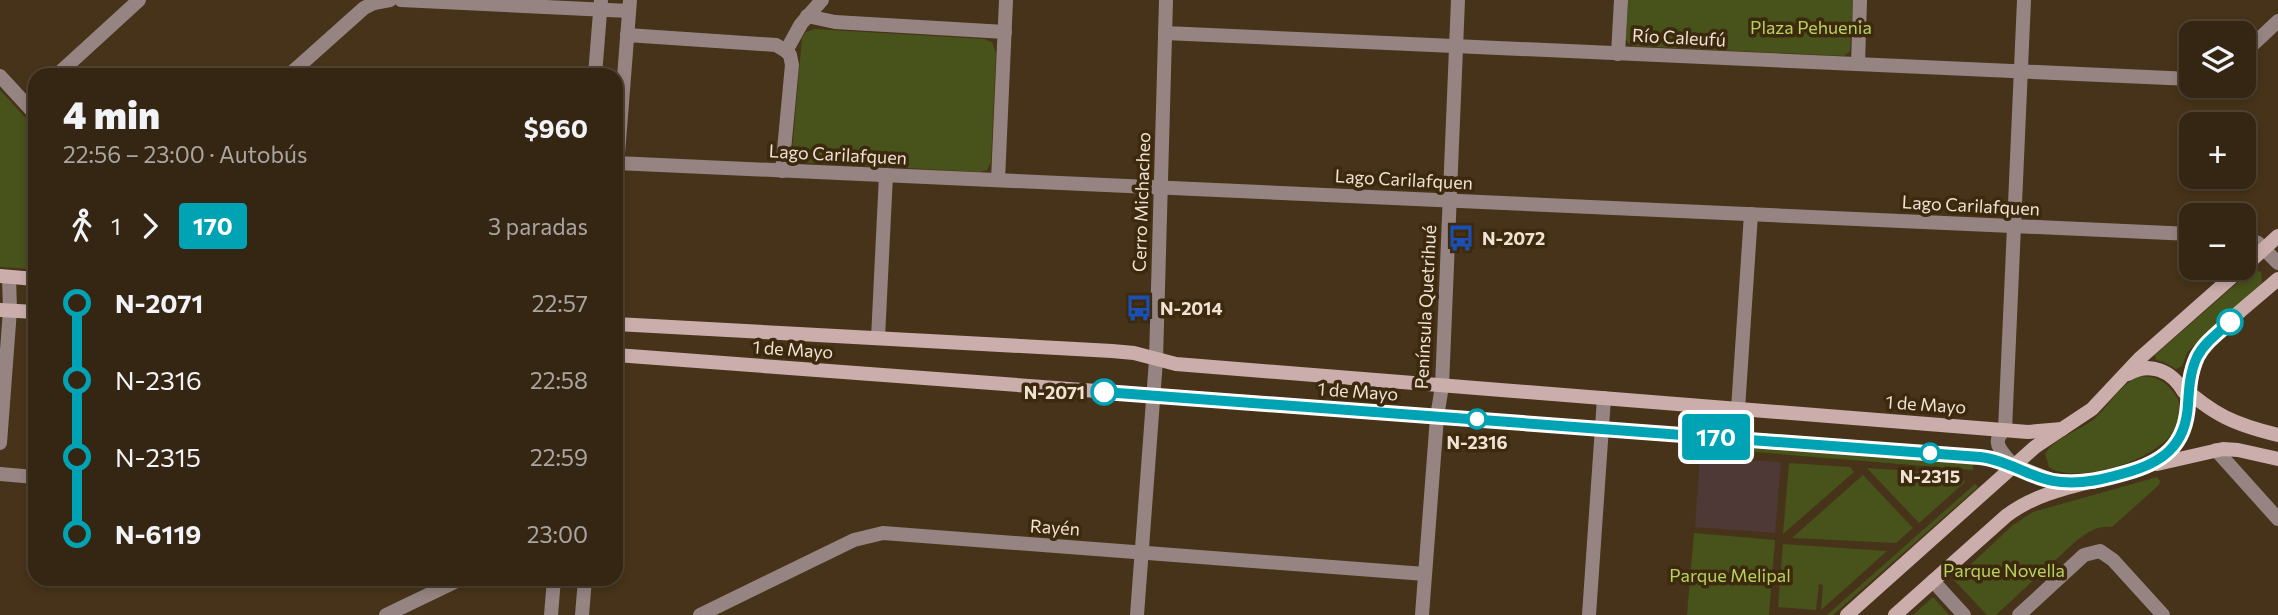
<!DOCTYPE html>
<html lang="es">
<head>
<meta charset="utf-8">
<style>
	body { margin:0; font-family:Commissioner,sans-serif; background:#3d2e1c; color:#f1f3f6; height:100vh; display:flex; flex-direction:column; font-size:26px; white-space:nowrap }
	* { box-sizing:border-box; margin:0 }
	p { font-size:23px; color:#aaa5a0 }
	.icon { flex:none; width:38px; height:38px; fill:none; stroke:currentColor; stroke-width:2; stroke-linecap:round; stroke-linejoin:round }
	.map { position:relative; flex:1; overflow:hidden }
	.panel { position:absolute; left:28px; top:68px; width:595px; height:518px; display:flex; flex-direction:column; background:#352613; border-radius:21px; box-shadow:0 4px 10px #0003,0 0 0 2px #4f4333 }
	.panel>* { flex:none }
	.badge { padding:0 14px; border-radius:5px; font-size:24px; line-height:46px }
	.tools { position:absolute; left:2179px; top:21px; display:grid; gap:14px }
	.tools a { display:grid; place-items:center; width:77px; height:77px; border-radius:14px; background:#352613; box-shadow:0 4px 10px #0003,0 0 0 2px #4f4333; font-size:35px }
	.map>.badge { position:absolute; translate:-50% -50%; box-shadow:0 0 0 4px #fff }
	.legs { display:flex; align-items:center; gap:10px; height:77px; padding:0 35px; font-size:23px }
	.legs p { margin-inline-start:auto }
	.head { display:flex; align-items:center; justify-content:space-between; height:119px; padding:0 35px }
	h1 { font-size:38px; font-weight:800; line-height:52px }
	ul { padding:0 35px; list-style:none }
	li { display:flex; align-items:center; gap:24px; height:77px; font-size:26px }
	li i { display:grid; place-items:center; width:10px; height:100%; margin:0 9px; background:currentColor }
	li i::after { content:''; width:18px; height:18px; margin:-9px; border:5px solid; border-radius:50%; background:#352613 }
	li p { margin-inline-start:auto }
	li:first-child i { background:linear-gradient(#0000 50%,currentColor 0) }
	li:last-child i { background:linear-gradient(currentColor 50%,#0000 0) }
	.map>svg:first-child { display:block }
</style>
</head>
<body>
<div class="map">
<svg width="2278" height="615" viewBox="0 0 2278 615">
	<rect width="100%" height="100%" fill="#473319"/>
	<!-- industrial -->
	<path fill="#4e3937" d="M1700,457L1781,462L1775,533L1695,527Z"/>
	<!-- green -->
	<g fill="#47531a">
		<path d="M1628,0H1853L1850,51L1844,56L1633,46L1628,43L1626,38Z"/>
		<path d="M814,29L984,39L992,42L996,53L991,162L987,170L980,172L798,162L792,152L802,38L806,32Z"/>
		<path d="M0,90L35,128V269L0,267Z"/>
		<path d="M2253,269L2261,272L2262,283L2193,346L2187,353L2182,366L2176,369L2164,362L2156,360L2155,355Z"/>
		<path d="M2138,377C2151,375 2162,379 2171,389C2218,444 2081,491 2049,467L2045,454C2056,437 2079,431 2094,419C2109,406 2121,384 2138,377Z"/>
		<path d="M1694,442L1973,464V470L1694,447Z"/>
		<path d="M1789,463L1850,467L1854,472L1783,534Z"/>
		<path d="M1867,468L1957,474L1965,482L1919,523Z"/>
		<path d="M1863,475L1913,528L1896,543L1792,538Z"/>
		<path d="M2157,477L2160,481L2159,485L2112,527C2097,525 2088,532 2076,541L1996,615H1987L1954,580L2013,525L2033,512Z"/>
		<path d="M1975,484L1978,487L1833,615H1827Z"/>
		<path d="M1694,533L1775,540L1769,615H1687Z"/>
		<path d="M1783,544L1887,551L1821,610L1823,585L1819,584L1816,610L1778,607Z"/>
		<path d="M1933,597L1949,615H1913Z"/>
	</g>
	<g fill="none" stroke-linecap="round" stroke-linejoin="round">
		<!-- minor -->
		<g stroke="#968482" stroke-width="14">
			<path d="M401,0L629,11"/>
			<path d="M807,16L835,22L1005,32"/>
			<path d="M1165,33L2191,79"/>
			<path d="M627,35L776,45L786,51"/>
			<path d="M786,51L801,24L822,0"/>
			<path d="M2244,53L2278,21"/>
			<path d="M1618,54L1621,0"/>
			<path d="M1858,64L1860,0"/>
			<path d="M57,75L139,0"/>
			<path d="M289,75L364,8L374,3L390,0"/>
			<path d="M0,76L35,114"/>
			<path d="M616,163L2191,234"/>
			<path d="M782,171L792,65L790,55L786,51"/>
			<path d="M998,180L1006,0"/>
			<path d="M2244,237L2258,243L2278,263"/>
			<path d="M878,338L886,175"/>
			<path d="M1736,439L1751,214"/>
			<path d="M0,443L10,310L9,277"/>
			<path d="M2216,450L2278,519"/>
			<path d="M2014,466C2005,455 1988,442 2005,430L2024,0"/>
			<path d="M0,474L35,477"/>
			<path d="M1933,581L1964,615"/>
			<path d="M386,615L461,579"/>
			<path d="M700,615L854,540L883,533L1425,574"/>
			<path d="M1137,615L1156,360L1166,0"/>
			<path d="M1422,615L1437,417L1442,386L1458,0"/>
			<path d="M1589,615L1604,398"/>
			<path d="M2019,615L2084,555L2100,551L2113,560L2163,615"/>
		</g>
		<!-- tertiary -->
		<g stroke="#968482" stroke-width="14">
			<path d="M595,75L601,0"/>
			<path d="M616,180L630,0"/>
			<path d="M551,615L554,579"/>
			<path d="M582,615L585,579"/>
		</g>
		<!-- secondary -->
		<g stroke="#cbaeac" stroke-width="14">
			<path d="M2244,267L2278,236"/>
			<path d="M0,276L35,279"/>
			<path d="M0,310L35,312"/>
			<path d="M616,324L1112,351L1134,353L1176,364L2028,432L2062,429"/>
			<path d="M616,355L1980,457L1997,459L2054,481L2093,482"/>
			<path d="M2128,374C2150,361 2172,371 2184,392"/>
			<path d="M2179,384C2214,415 2233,424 2278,435"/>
			<path d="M2157,464L2223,449L2238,450L2278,459"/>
			<path d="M1847,615L2035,447L2092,409L2139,359L2242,268"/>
			<path d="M1895,615L2006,516C2038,491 2082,485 2121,474C2136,470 2152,467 2164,456C2198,426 2180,391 2197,357C2208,335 2258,297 2278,279"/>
		</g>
	</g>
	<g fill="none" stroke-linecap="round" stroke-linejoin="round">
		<!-- line-1 casing -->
		<g stroke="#fff" stroke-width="16">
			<path id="line-1" d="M1104,392L1980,457C2009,460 2033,480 2061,482C2084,484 2104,479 2125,473C2162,463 2186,446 2188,404C2189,388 2190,372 2197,357C2204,343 2218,333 2230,322"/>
		</g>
		<!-- line-1 -->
		<use href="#line-1" stroke="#00a3b4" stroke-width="10"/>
	</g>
	<!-- icons -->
	<defs>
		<g id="bus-bare" transform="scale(2.1)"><path d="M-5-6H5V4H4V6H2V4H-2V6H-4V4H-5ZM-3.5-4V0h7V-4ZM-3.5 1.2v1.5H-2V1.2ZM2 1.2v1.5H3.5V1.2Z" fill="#1a4fb4" stroke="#3c290e" stroke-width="2.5" paint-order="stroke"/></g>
	</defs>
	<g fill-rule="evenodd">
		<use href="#bus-bare" x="1461" y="238"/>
		<use href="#bus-bare" x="1139" y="308"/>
	</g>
	<!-- markers -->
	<g fill="#fff" stroke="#00a3b4" stroke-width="3.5">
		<circle cx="2230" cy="322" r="12"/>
		<circle cx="1104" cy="392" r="12"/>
		<circle cx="1477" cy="419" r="9"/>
		<circle cx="1930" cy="453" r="9"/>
	</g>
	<g text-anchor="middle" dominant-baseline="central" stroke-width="7" stroke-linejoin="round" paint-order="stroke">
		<!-- park labels -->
		<g font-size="18" fill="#b8d35d" stroke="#3c290e">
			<text x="1811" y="27">Plaza Pehuenia</text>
			<text x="2004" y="570">Parque Novella</text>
			<text x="1730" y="575">Parque Melipal</text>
		</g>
		<!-- street labels -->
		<g font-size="18" fill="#f0e3d4" stroke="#3c290e">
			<text transform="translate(1679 37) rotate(3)">Río Caleufú</text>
			<text transform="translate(838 154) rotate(3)">Lago Carilafquen</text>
			<text transform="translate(1404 179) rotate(3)">Lago Carilafquen</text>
			<text transform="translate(1141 202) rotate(-88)">Cerro Michacheo</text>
			<text transform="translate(1971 205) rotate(3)">Lago Carilafquen</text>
			<text transform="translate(1425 307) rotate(-87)">Península Quetrihué</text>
			<text transform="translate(793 349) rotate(4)">1 de Mayo</text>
			<text transform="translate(1358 391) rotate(4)">1 de Mayo</text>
			<text transform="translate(1926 404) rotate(4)">1 de Mayo</text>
			<text transform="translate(1055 527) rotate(4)">Rayén</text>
		</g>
		<!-- poi labels -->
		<g font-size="18" font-weight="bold" fill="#f0e3d4" stroke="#3c290e" text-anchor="start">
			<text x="1482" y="238">N-2072</text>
			<text x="1160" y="308">N-2014</text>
		</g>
		<!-- stop labels -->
		<g font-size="18" font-weight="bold" fill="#f0e3d4" stroke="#3c290e">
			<text x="1085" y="392" text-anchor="end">N-2071</text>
			<text x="1477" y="442">N-2316</text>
			<text x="1930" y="476">N-2315</text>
		</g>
	</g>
</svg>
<div class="tools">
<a><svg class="icon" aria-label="layers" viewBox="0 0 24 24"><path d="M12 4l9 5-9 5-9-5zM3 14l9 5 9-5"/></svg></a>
<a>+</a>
<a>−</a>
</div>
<b class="badge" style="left:1716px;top:437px;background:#00a3b4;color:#fff">170</b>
<section class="panel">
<div class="head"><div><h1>4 min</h1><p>22:56 – 23:00 · Autobús</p></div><b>$960</b></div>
<div class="legs"><svg class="icon" aria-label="walk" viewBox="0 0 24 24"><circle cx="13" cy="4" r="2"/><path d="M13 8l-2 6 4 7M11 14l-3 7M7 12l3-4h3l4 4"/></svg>1<svg class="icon" aria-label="forward" viewBox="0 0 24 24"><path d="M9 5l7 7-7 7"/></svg><b class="badge" style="background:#00a3b4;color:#fff">170</b><p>3 paradas</p></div>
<ul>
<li><i style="color:#00a3b4"></i><b>N-2071</b><p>22:57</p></li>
<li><i style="color:#00a3b4"></i><span>N-2316</span><p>22:58</p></li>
<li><i style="color:#00a3b4"></i><span>N-2315</span><p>22:59</p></li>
<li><i style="color:#00a3b4"></i><b>N-6119</b><p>23:00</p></li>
</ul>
</section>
</div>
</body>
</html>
